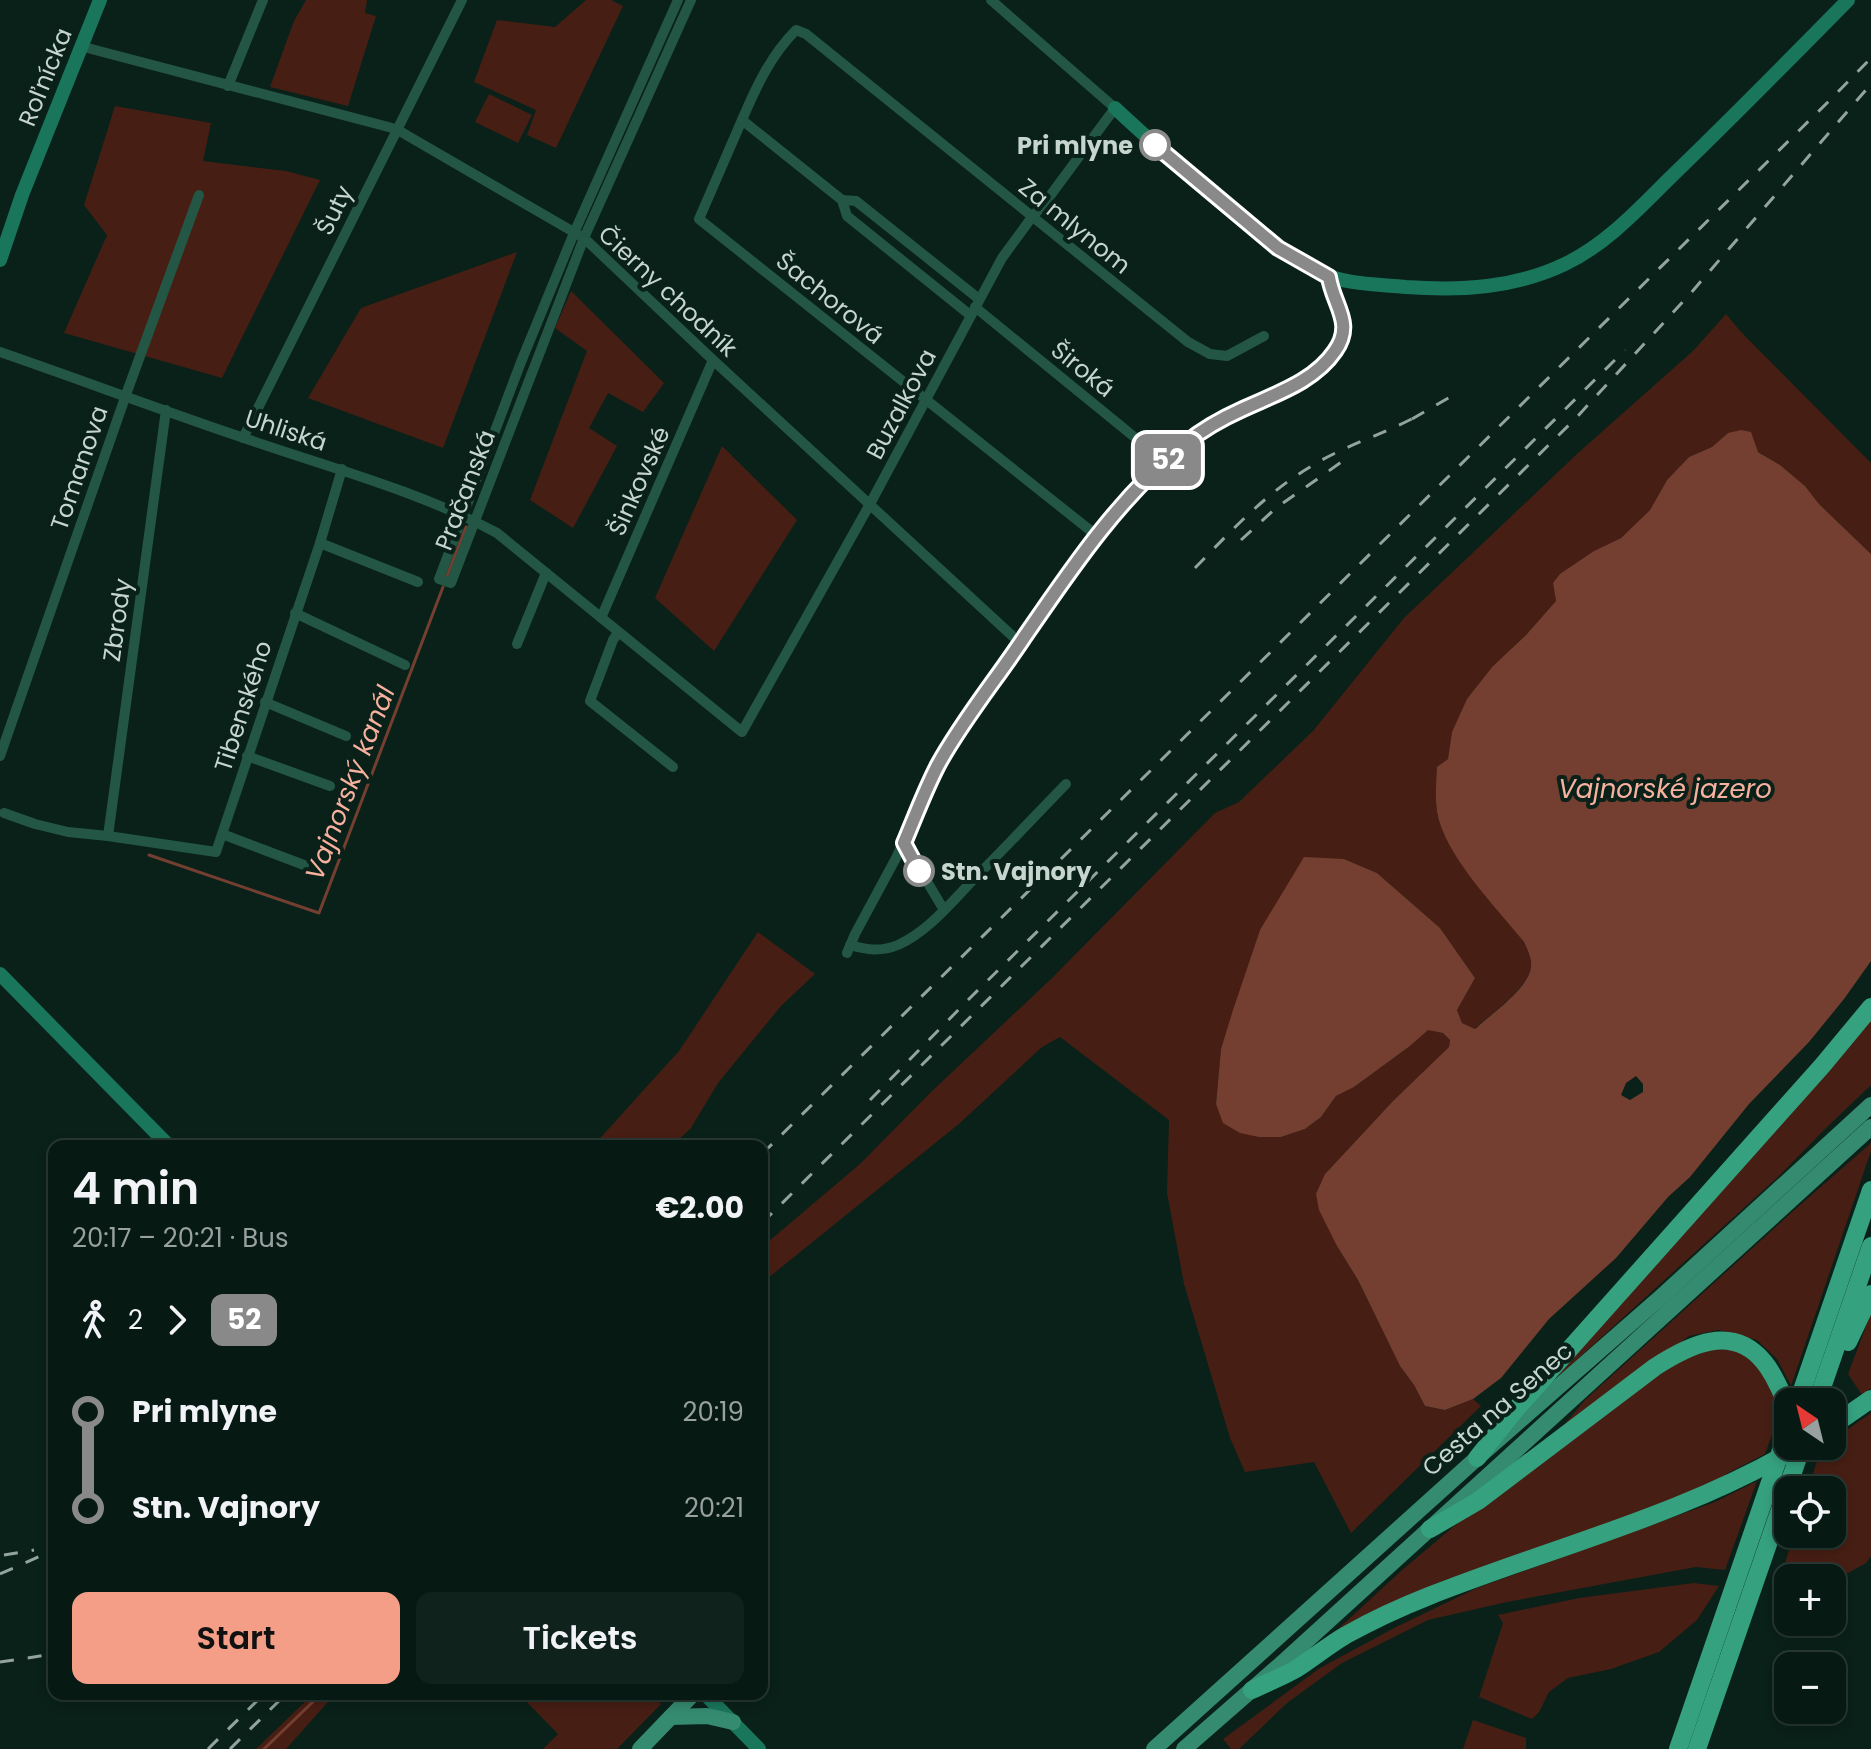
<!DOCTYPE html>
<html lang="en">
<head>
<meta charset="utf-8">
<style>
	body { margin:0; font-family:Poppins,sans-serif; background:#10221c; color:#f1f3f6; height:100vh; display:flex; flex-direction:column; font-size:30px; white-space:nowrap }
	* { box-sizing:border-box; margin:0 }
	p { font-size:26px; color:#98a0a0 }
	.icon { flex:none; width:44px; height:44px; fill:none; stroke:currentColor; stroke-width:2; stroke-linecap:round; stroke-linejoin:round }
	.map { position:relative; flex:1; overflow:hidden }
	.panel { position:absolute; left:48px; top:1140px; width:720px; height:560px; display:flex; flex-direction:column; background:#071913; border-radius:16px; box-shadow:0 4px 12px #0003,0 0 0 2px #283833 }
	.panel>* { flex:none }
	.badge { padding:0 16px; border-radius:12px; font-size:28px; line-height:52px }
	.needle { width:52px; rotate:325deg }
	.tools { position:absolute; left:1774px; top:1388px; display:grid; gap:16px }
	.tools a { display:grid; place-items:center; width:72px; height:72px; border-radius:16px; background:#071913; box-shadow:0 4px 12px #0003,0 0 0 2px #283833; font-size:40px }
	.map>.badge { position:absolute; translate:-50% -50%; box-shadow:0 0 0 4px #fff }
	.legs { display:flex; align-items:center; gap:12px; height:88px; padding:0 24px; font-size:26px }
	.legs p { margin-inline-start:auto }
	.summary { display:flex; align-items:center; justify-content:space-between; height:136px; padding:0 24px }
	h1 { font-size:44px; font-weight:600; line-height:60px }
	.cta { display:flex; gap:16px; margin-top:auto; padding:16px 24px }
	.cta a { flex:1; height:92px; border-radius:16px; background:#f49e87; color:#111; font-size:32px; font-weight:600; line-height:92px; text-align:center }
	.cta a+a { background:#10221c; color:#f1f3f6 }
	ul { padding:0 24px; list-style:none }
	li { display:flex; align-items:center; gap:28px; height:96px; font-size:30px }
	li i { display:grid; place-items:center; width:12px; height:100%; margin:0 10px; background:currentColor }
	li i::after { content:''; width:20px; height:20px; margin:-10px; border:6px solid; border-radius:50%; background:#071913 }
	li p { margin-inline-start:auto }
	li:first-child i { background:linear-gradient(#0000 50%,currentColor 0) }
	li:last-child i { background:linear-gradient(currentColor 50%,#0000 0) }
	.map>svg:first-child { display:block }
</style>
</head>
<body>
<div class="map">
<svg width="1871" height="1749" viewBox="0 0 1871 1749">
	<rect width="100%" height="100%" fill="#092119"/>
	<!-- green -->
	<g fill="#471e13">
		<path d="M306,0H367L365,13L376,16L348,106L270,87L294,21Z"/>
		<path d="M586,0H611L623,6L556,148L527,135L536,110L474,82L497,20L555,27Z"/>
		<path d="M489,94L532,115L518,143L475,122Z"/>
		<path d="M115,106L211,123L203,161L286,171L320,180L222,378L64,333L107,235L84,205Z"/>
		<path d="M517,252L443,448L308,398L361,308Z"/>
		<path d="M571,291L664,383L643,412L608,393L589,428L617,446L573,528L530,500L587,351L555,328Z"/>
		<path d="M1726,314L1741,332L1871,463V554L1819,504L1805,486L1780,465L1728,433L1712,447L1689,457L1667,480L1650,510L1621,538L1594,551L1553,583L1556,601L1526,635L1493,666L1452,732L1448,759L1437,768L1436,795L1437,814L1473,879L1524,942C1527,949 1532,959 1531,967C1528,988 1490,1015 1474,1029L1462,1023L1457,1010L1475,978L1440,928L1377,873L1344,859L1260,930L1221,1049L1216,1104L1281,1137L1305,1129L1321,1117L1336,1096L1354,1087L1410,1046L1428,1029L1443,1033L1450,1040L1449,1047L1394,1100L1325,1174L1337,1246L1358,1280L1400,1366L1414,1385L1425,1406L1445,1410L1473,1399L1481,1406L1351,1533L1314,1462L1245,1472L1230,1438L1184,1284L1167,1193L1169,1120L1060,1037L1042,1047L960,1123L768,1278L762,1270V1247L860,1164L931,1092L1052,978L1215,813L1239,802L1313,731L1404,618L1578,453L1693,351Z"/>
		<path d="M722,446L797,520L714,651L655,598Z"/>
		<path d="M758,932L815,974L781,1006L718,1083L691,1128L672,1146H593L679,1051Z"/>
		<path d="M1871,1016V1085L1826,1128L1779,1176L1560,1375L1558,1372Z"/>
		<path d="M1871,1143V1151L1791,1386L1777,1359L1757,1340L1718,1330L1689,1336L1563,1426L1585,1400L1792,1212Z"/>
		<path d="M1871,1313V1388L1862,1395L1848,1374Z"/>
		<path d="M1721,1348L1740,1352L1764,1371L1774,1392L1776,1424L1765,1454L1726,1474L1721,1481L1594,1530L1445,1580L1388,1604L1338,1629L1401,1571L1453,1527L1534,1464L1673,1365L1698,1350Z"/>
		<path d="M1871,1413V1556L1866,1563L1832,1582V1578L1781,1576L1794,1534H1832V1490H1808L1821,1448L1824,1446H1832V1440Z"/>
		<path d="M1757,1481L1725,1570L1696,1567L1507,1602L1428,1620L1342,1663L1287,1703L1239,1749H1231L1223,1739L1320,1668L1396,1627L1477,1588L1715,1502Z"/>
		<path d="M1694,1583L1719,1586L1697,1620L1659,1652L1611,1669L1568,1678L1549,1692L1539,1712L1532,1719L1479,1697L1503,1623L1498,1615L1579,1598Z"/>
		<path d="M313,1694H335L286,1749H256Z"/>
		<path d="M519,1694H651L661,1704L617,1749H543L558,1734Z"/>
		<path d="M1473,1720L1526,1738V1749H1463Z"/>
	</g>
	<!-- water -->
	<path fill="#743f30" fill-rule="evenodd" d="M1741,430L1751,432L1758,452L1780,465L1805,486L1819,504L1871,554V961L1844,999L1809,1042L1749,1104L1690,1177L1668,1197L1616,1258L1549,1319L1501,1378L1473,1399L1445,1410L1425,1406L1414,1385L1400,1366L1358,1280L1337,1246L1319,1210L1316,1194L1325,1174L1394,1100L1449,1047L1450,1040L1443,1033L1428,1030L1410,1046L1354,1087L1336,1096L1321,1117L1305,1129L1281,1137H1259L1240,1133L1223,1123L1216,1104L1221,1049L1233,1010L1260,930L1304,857L1344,859L1377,873L1440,928L1475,978L1457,1010L1462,1023L1475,1029C1490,1015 1529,988 1531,967C1532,958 1527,949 1524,942C1496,907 1445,856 1437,812C1435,797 1436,782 1437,767L1448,759L1452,732L1467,699L1493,666L1526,635L1556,601L1553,583L1560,574L1594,551L1621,538L1650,510L1667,480L1689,457L1712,447L1728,433ZM1636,1076L1643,1084V1092L1630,1100L1621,1095L1626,1083Z"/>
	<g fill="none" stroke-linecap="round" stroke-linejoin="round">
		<!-- stream -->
		<g stroke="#743f30" stroke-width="3">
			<path d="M447,576L466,527"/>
			<path d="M149,855L319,913L443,587"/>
			<path d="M264,1749L321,1694"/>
		</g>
		<!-- street -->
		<g stroke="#235645" stroke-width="10">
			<path d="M678,0L574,233L521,362L439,579L451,583L584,238L691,0"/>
			<path d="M80,46L396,129L584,238L713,360L1020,643"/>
			<path d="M228,86L263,0"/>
			<path d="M742,120L699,219L1096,535"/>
			<path d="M842,200L856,201L979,299"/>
			<path d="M975,307L1165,462"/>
			<path d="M970,315L847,216L842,200L742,120C756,87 771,55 796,30L806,34L1188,342L1210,354L1227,356L1264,336"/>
			<path d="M0,352C81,380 161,410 241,437C327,467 417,490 497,533L742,732L870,504L1002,258L1032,217L1044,204L1115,108L991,0"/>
			<path d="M243,438L462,0"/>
			<path d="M320,543L418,582"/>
			<path d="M295,613L405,665"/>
			<path d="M601,618L713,360"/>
			<path d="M618,633L613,640L590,701L673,767"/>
			<path d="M517,644L546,573"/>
			<path d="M265,702L346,736"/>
			<path d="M0,756L128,389L199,195"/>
			<path d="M247,756L330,786"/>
			<path d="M4,813L35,824L68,832L108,836L216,852L320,543L342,469"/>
			<path d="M222,834L304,865"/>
			<path d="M108,836L166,410"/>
			<path d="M904,843L944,910"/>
			<path d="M850,945C867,950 881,952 898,945C927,932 950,904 972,881C1004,849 1035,816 1066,784"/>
			<path d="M847,953L855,934L896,858L938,766L961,727L1096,535L1147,479L1187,442L1211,426L1308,378C1333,359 1350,340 1340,307C1336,297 1331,288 1329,277"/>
		</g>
		<!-- secondary -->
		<g stroke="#1a765b" stroke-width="14">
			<path d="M1115,108C1149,140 1184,170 1220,200C1251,226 1280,253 1317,271C1344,285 1376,284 1406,287C1461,291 1515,288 1565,264C1609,243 1643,204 1677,171C1735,115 1791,58 1848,0"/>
			<path d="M0,260L22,195L100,0"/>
			<path d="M0,974L169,1146"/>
			<path d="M705,1694L759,1749"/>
		</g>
		<!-- primary -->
		<g stroke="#358b6f" stroke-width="16">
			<path d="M671,1717L707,1716L733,1722"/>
			<path d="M640,1749L693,1694"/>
			<path d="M1154,1749L1477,1458L1661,1297L1871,1105"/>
			<path d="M1184,1749L1280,1665L1871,1127"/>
		</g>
		<!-- highway -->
		<g stroke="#35a17f" stroke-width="18">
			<path d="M1848,1342L1871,1294"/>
			<path d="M1798,1402L1871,1190"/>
			<path d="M1817,1402L1871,1246"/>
			<path d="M1832,1426L1871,1399"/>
			<path d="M1477,1458L1517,1408L1822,1066L1871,1007"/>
			<path d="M1430,1529L1478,1501L1655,1367C1689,1345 1732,1323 1764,1362C1775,1375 1781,1392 1788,1407"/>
			<path d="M1252,1690C1266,1683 1282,1677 1296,1669C1313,1658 1329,1645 1346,1635C1373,1620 1401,1607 1429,1596C1553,1547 1684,1515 1800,1446"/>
			<path d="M1678,1749L1788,1430"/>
			<path d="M1697,1749L1802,1446"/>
		</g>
		<!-- rail -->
		<g stroke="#93a49e" stroke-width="3" stroke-dasharray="14 14" stroke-linecap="butt">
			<path d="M1412,419L1450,397"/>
			<path d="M1241,540L1276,508L1350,456"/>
			<path d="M1195,568C1231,531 1266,493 1310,467C1345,445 1385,434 1421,414"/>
			<path d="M870,1100L971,997L1625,350"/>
			<path d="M762,1154L1832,98L1871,58"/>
			<path d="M762,1223L1576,418L1690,294L1871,84"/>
			<path d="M4,1555L34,1550"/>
			<path d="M0,1574L54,1550"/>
			<path d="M0,1662L54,1654"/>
			<path d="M208,1749L264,1694"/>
			<path d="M230,1749L286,1694"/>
		</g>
	</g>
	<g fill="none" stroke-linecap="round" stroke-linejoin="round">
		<!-- line-1 casing -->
		<g stroke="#fff" stroke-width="18">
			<path id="line-1" d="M919,871L904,843C915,817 925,790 938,765C962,721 995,681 1023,639C1071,569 1119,497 1186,443C1203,429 1223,418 1243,409C1275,394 1314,382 1335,351C1355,323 1333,305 1329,277L1278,248L1155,145"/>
		</g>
		<!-- line-1 -->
		<use href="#line-1" stroke="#898989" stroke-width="12"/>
	</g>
	<!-- markers -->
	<g fill="#fff" stroke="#898989" stroke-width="4">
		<circle cx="1155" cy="145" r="14"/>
		<circle cx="919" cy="871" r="14"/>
	</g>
	<g text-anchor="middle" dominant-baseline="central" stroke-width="8" stroke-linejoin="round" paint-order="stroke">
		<!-- street labels -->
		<g font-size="24" fill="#c7d5cf" stroke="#092119">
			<text transform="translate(45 77) rotate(-68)">Roľnícka</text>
			<text transform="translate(334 210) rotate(-64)">Šuty</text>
			<text transform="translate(1075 226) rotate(39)">Za mlynom</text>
			<text transform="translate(668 291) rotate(43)">Čierny chodník</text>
			<text transform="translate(830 298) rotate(39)">Šachorová</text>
			<text transform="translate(1083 369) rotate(39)">Široká</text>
			<text transform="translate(901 404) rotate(-62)">Buzalkova</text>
			<text transform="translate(286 430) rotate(18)">Uhliská</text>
			<text transform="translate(79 468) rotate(-71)">Tomanova</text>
			<text transform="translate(639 481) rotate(-66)">Šinkovské</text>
			<text transform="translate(465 490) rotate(-69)">Pračanská</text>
			<text transform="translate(117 620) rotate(-82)">Zbrody</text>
			<text transform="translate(243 706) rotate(-72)">Tibenského</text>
			<text transform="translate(1497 1409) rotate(-41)">Cesta na Senec</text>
		</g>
		<!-- stop labels -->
		<g font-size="24" font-weight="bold" fill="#c7d5cf" stroke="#092119" text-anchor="end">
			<text x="1133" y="145">Pri mlyne</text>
			<text x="941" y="871" text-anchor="start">Stn. Vajnory</text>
		</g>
		<!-- water labels -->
		<g font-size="26" font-style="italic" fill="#f7b19e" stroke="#092119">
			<text transform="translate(350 783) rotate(-69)">Vajnorský kanál</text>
			<text x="1665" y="789">Vajnorské jazero</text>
		</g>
	</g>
</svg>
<div class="tools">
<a><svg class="needle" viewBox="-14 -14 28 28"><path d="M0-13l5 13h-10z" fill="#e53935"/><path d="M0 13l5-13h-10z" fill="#98a0a0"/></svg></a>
<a><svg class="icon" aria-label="locate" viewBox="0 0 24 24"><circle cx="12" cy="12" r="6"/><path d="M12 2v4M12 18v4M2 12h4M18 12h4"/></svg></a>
<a>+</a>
<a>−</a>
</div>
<b class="badge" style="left:1168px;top:460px;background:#898989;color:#fff">52</b>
<section class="panel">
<div class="summary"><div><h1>4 min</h1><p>20:17 – 20:21 · Bus</p></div><b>€2.00</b></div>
<div class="legs"><svg class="icon" aria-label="walk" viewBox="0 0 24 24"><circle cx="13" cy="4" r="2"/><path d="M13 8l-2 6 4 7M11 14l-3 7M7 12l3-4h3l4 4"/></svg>2<svg class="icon" aria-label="forward" viewBox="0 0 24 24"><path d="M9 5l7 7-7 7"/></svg><b class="badge" style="background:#898989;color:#fff">52</b></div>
<ul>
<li><i style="color:#898989"></i><b>Pri mlyne</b><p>20:19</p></li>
<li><i style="color:#898989"></i><b>Stn. Vajnory</b><p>20:21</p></li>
</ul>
<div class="cta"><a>Start</a><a>Tickets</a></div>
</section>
</div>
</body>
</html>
